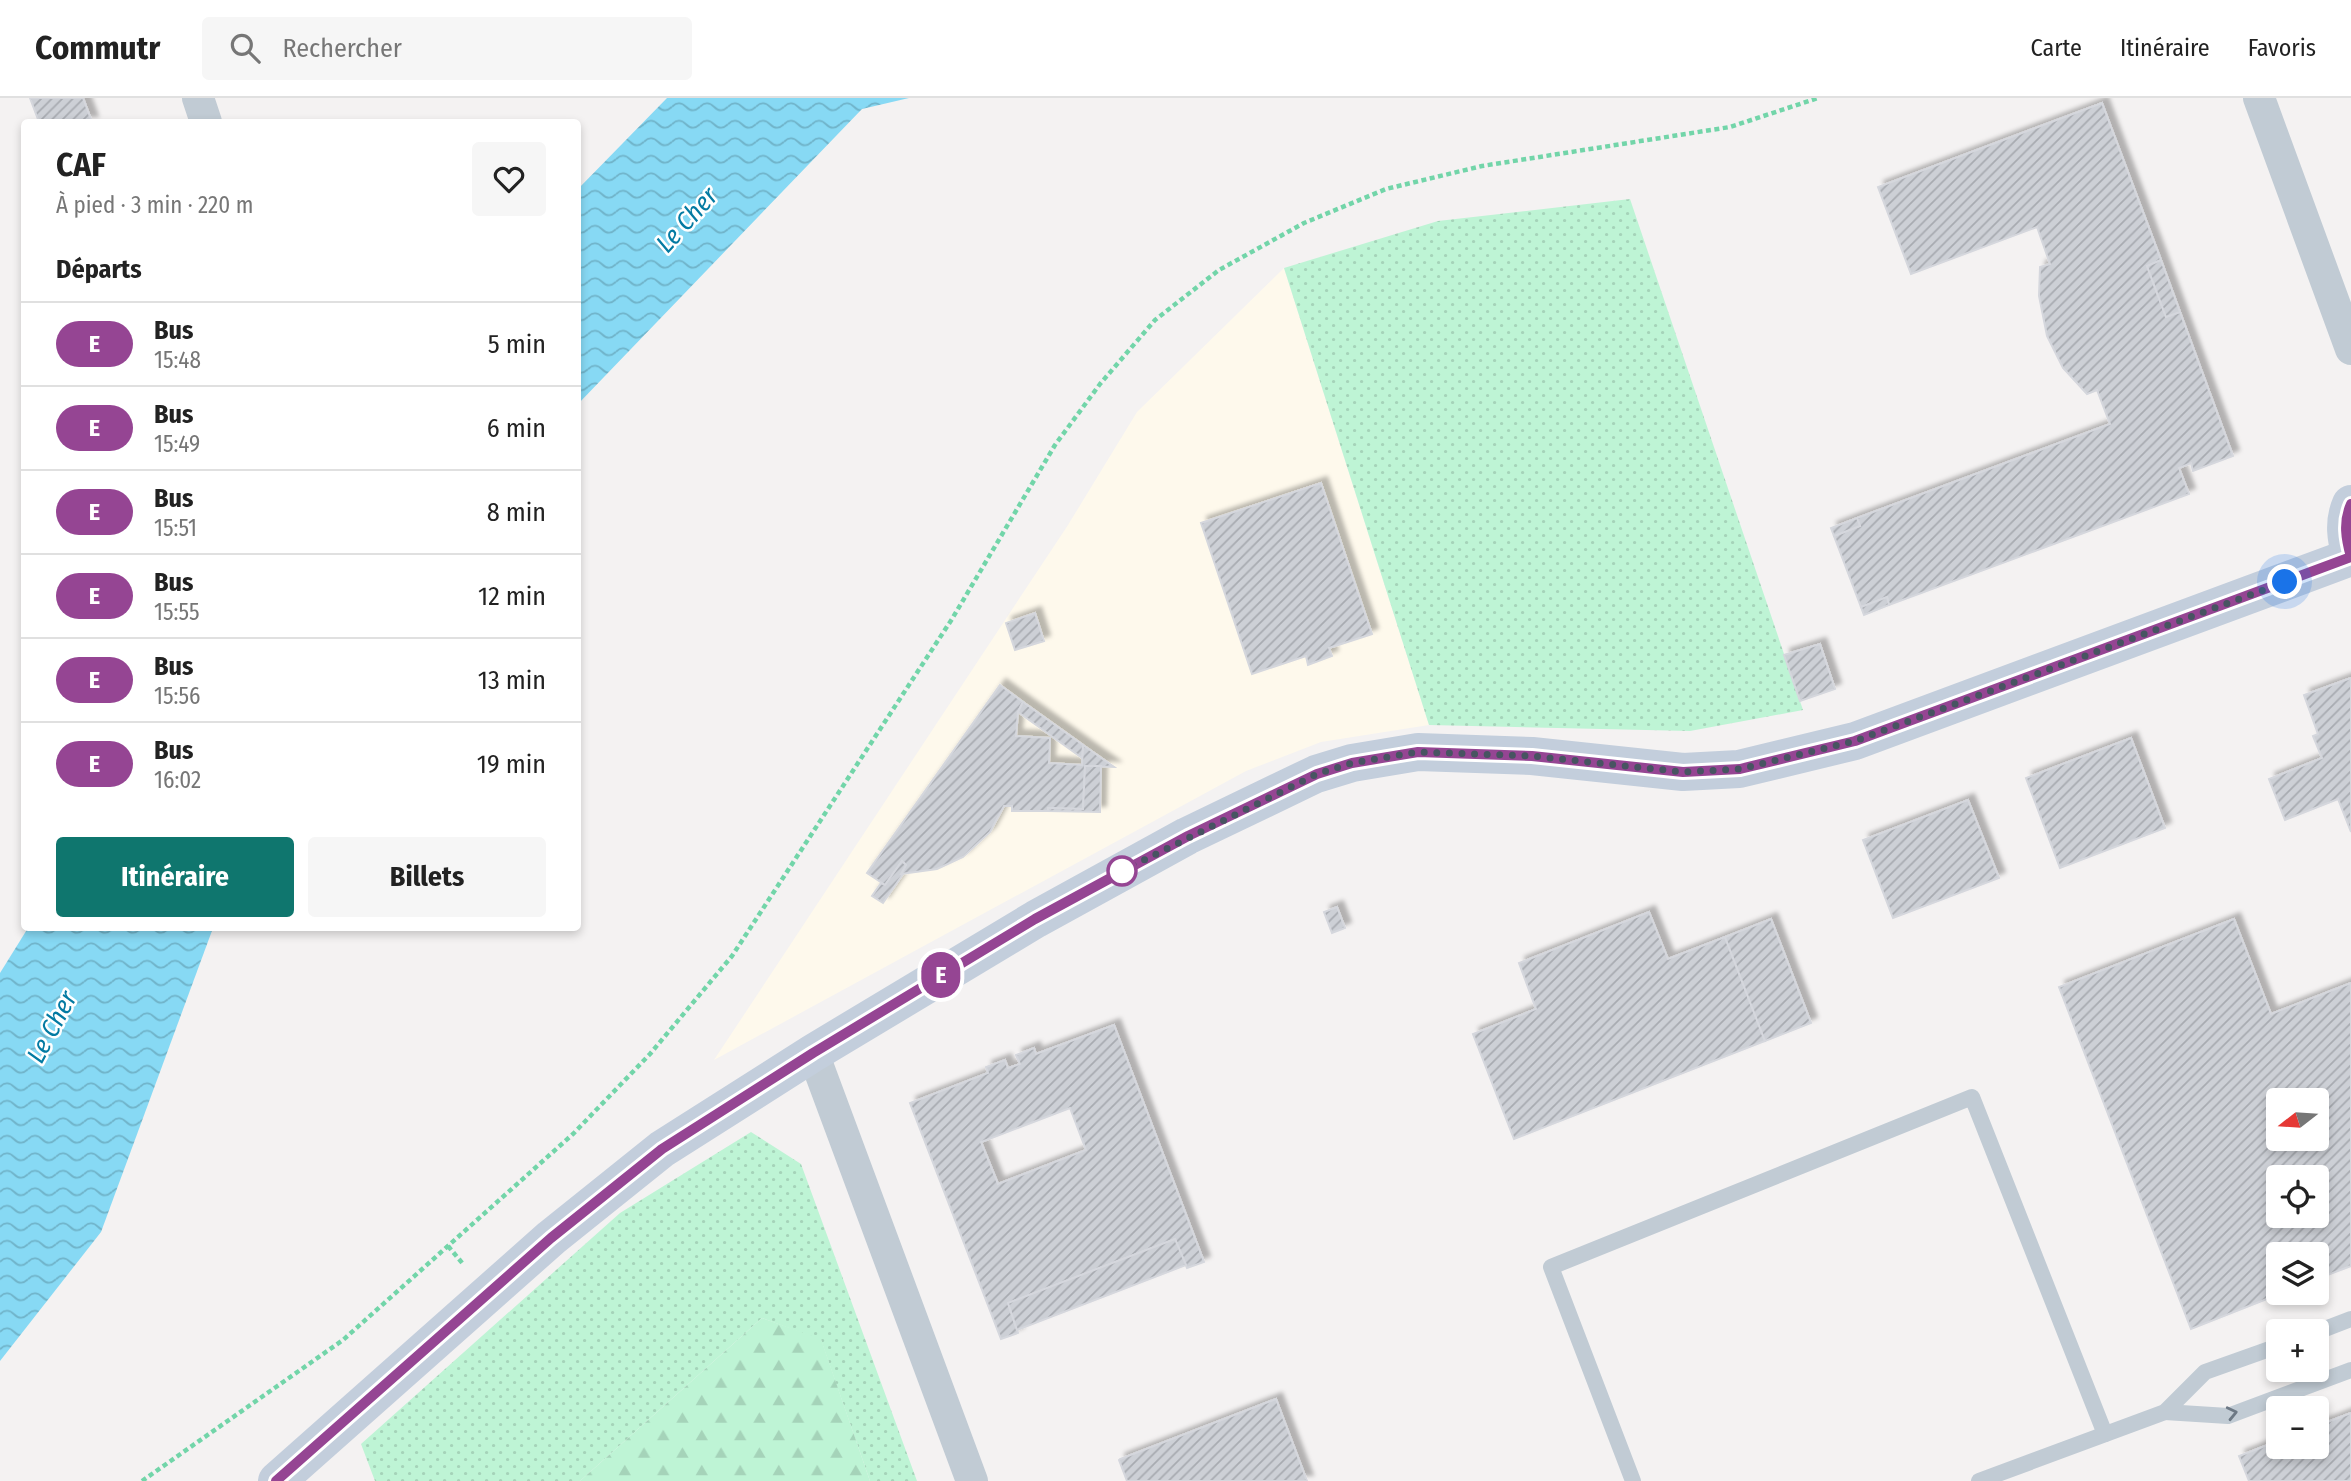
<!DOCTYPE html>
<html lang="fr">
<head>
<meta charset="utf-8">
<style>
	body { margin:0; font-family:"Fira Sans Condensed",sans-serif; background:#f6f6f6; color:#222; height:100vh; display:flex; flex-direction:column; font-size:26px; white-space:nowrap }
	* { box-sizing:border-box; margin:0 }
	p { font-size:23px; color:#767676 }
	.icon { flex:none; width:38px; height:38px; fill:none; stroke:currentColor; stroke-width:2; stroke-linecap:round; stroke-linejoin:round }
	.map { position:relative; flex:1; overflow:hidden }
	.side { position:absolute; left:21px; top:21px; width:560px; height:812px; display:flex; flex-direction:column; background:#fff; border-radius:7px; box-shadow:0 4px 10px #0003 }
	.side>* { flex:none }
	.badge { padding:0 14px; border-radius:23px; font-size:24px; line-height:46px }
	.needle { width:46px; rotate:253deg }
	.fabs { position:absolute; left:2266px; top:990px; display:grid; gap:14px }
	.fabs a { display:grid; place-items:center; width:63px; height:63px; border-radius:7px; background:#fff; box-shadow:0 4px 10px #0003; font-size:35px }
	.you { position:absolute; width:35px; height:35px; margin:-18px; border:5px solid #fff; border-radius:50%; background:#1a73e8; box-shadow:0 0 0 10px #1a73e833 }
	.map>.badge { position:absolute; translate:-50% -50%; box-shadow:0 0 0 4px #fff }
	h2 { padding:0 35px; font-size:26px; line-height:63px }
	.round { display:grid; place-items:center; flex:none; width:74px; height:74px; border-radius:7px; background:#f6f6f6 }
	.overview { display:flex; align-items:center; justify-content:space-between; height:119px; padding:0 35px }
	h1 { font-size:33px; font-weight:700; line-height:52px }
	.cta { display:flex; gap:14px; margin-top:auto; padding:14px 35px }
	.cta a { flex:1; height:80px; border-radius:7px; background:#0f766e; color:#fff; font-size:28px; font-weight:700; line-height:80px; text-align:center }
	.cta a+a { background:#f6f6f6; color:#222 }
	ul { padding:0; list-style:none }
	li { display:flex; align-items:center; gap:21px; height:84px; padding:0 35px; border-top:2px solid #e0e0e0 }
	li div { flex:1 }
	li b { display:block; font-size:26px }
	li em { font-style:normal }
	li .badge { min-width:77px; font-weight:700; text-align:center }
	header { display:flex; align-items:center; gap:42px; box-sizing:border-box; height:98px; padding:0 35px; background:#fff; border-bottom:2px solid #e0e0e0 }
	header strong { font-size:33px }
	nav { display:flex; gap:38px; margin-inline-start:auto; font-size:24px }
	.search { width:490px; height:63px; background:#f6f6f6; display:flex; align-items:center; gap:18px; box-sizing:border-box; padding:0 24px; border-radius:7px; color:#767676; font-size:26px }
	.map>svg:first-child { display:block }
</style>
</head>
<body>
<header>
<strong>Commutr</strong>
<div class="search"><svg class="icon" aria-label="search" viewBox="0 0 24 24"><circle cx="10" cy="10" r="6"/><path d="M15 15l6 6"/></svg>Rechercher</div>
<nav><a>Carte</a><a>Itinéraire</a><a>Favoris</a></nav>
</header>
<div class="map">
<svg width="2351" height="1383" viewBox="0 0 2351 1383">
	<defs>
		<pattern id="grass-dots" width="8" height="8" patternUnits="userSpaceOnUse" patternTransform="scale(1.75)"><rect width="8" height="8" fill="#bef4d5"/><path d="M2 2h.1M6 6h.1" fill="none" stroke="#a5d3b9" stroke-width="1.8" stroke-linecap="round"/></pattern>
		<pattern id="forest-firs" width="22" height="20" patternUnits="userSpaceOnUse" patternTransform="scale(1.75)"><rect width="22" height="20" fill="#bef4d5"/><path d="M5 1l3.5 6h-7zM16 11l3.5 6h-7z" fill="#a5d3b9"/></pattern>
		<pattern id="water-waves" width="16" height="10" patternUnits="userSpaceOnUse" patternTransform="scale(1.75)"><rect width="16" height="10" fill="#87d9f4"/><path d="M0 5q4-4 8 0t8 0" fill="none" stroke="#70b3c9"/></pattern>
		<pattern id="building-hatch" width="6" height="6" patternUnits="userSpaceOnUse" patternTransform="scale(1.75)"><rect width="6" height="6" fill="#cdd0d6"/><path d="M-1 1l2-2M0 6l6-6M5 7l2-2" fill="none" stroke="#a8abb1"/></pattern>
		<filter id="shadow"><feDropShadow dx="6" dy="-6" stdDeviation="2" flood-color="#0004"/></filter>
	</defs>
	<rect width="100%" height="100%" fill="#f4f2f2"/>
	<!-- commercial -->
	<path fill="#fef9ec" d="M1284,170L1429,627L1321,644L1246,673L714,962L1068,427L1137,314Z"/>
	<!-- grass -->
	<g fill="url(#grass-dots)">
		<path d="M1630,101L1803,612L1690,633L1429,627L1284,170L1438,123Z"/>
		<path d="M751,1034L801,1066L917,1383H870L821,1242L762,1220L580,1383H375L361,1346L620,1115Z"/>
	</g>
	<!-- forest -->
	<path fill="url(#forest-firs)" d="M762,1220L821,1241L870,1383H580Z"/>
	<!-- water -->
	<g fill="url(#water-waves)">
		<path d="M667,0H909L862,11L578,306V91Z"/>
		<path d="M28,830H213L101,1134L0,1263V875Z"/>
	</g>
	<!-- building -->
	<g fill="url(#building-hatch)" stroke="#d5d7dd" stroke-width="2" fill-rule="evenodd" filter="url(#shadow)">
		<path d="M30,0H83L92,24H39Z"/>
		<path d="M2102,5L2161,162L2147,168L2166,219L2180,214L2233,358L2193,373L2191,365L2179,370L2189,396L1889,507L1887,499L1861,509L1834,438L1860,428L1857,420L2110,326L2097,292L2087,296L2076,284L2063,270L2047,238L2039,198L2040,169L2050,166L2037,129L1911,176L1878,89Z"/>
		<path d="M2161,162L2180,214L2166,219L2147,168Z"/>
		<path d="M1321,385L1372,536L1329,550L1332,558L1308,567L1306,558L1252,576L1201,425Z"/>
		<path d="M1857,420L1860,428L1834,438L1831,430Z"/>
		<path d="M1887,499L1889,507L1864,517L1861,509Z"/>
		<path d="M1035,515L1044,543L1015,552L1006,525Z"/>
		<path d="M1820,546L1835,591L1800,603L1784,557Z"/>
		<path d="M2351,580V734L2338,701L2285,722L2269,681L2322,660L2313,638L2318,636L2304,597Z"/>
		<path d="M1000,587L1023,604L1018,614L1016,638L1050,640L1049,665L1082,667L1083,647L1114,669L1085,668L1083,711L1048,710V713H1012V708H1004L990,734L963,759L937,771L901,776L906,767L902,763L885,787L867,775Z"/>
		<path d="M1023,604L1083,647L1082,660L1018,614Z"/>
		<path d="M2131,640L2165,730L2060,770L2026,680Z"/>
		<path d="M1085,668H1101L1100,714L1048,713V710L1083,711Z"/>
		<path d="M1968,702L1999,780L1893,820L1863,742Z"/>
		<path d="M902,763L906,767L901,776H903L883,805L872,798L881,785L885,787Z"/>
		<path d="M1337,809L1345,830L1332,835L1324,814Z"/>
		<path d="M1649,814L1668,861L1725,839L1765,943L1514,1041L1473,936L1536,911L1519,865Z"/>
		<path d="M1771,821L1811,925L1765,943L1725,839Z"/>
		<path d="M2234,821L2271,916L2351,885V1168L2317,1181V1157H2278V1195H2282L2191,1231L2059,889ZM2278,1003H2317V1041H2278ZM2278,1080H2317V1118H2278Z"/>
		<path d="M1114,927L1204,1164L1187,1170L1175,1141L1008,1205L1018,1235L1001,1241L910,1005L988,975L986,969L1005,962L1008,970L1020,966L1016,957L1034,950L1036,956ZM1070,1010L1086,1052L998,1086L981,1044Z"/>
		<path d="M1175,1141L1186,1167L1017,1232L1008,1205Z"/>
		<path d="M1276,1301L1307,1383H1127L1119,1362L1120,1361Z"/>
		<path d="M2351,1315V1383H2249L2239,1358L2278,1343V1349H2317V1328Z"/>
	</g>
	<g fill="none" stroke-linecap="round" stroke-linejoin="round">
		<!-- path -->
		<g stroke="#72d5a9" stroke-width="4.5" stroke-dasharray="5 3.5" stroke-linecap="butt">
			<path d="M448,1148L463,1166"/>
			<path d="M142,1383L343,1242L573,1036L650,956L732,858L952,521L1055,347L1100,286L1155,222L1219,172L1304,125L1386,91L1482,68L1730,29L1818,0"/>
		</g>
		<!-- lane -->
		<g stroke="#c1cbd4" stroke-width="16">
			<path d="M2317,1234L2351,1221"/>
			<path d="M2165,1314L2228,1318L2351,1272"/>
			<path d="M1633,1383L1551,1169L1972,999L2105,1336"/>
			<path d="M1979,1383L2165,1314L2205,1274L2278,1248"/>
		</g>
		<!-- street -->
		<g stroke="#c1cbd4" stroke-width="32">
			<path d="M198,0L206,24"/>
			<path d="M2259,0L2351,251"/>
			<path d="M813,955L972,1383"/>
		</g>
		<!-- secondary -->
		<g stroke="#c3cedc" stroke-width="38">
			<path d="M2351,406C2343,424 2346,441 2351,459"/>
			<path d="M277,1383L551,1140L662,1051L813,955L1036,821L1187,738L1316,676L1352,665L1418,654L1532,658L1683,674L1739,671L1855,643L2351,459"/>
		</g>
	</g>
	<!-- one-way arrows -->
	<defs><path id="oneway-chevron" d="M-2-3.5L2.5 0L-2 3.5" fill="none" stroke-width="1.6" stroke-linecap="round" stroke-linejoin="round" transform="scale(1.75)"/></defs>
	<use stroke="#6c7884" href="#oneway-chevron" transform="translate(2232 1315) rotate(-13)"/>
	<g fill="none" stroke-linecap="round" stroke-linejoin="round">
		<!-- line casing -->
		<g stroke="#fff" stroke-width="16">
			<path id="line" d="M276,1383L551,1140L662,1051L813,955L1035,821L1188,738L1317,676L1352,665L1418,654L1532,658L1683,674L1740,671L1855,643L2351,459C2346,441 2343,424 2351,406"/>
		</g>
		<!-- line -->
		<use href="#line" stroke="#954593" stroke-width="10"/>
		<!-- walk -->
		<path stroke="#475461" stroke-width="7" stroke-dasharray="0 12.6" d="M1122,773L1317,676L1352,665L1418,654L1532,658L1683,674L1740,671L1855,643L2285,484"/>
	</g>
	<!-- markers -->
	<circle fill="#fff" stroke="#954593" stroke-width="3.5" cx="1122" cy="773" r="14"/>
	<g text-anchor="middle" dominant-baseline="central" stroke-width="5" stroke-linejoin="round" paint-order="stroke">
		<!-- water labels -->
		<g font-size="26" font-style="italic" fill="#037aa2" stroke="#fff">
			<text transform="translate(687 122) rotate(-48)">Le Cher</text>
			<text transform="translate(52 929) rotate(-62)">Le Cher</text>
		</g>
	</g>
</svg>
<div class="fabs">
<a><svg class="needle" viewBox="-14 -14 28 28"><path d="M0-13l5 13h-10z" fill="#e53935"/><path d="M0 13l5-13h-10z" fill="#767676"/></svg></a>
<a><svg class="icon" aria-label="locate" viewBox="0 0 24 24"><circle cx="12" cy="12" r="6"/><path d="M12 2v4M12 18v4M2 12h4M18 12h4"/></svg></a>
<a><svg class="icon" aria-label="layers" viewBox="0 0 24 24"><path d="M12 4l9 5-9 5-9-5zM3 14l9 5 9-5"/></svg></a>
<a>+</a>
<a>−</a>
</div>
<div class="you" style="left:2285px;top:484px"></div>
<b class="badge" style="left:941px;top:877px;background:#954593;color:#fff">E</b>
<section class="side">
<div class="overview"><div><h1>CAF</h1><p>À pied · 3 min · 220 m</p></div><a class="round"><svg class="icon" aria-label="heart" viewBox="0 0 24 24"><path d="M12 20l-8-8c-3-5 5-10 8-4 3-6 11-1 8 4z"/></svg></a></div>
<h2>Départs</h2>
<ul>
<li><span class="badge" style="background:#954593;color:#fff">E</span><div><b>Bus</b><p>15:48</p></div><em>5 min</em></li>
<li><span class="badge" style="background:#954593;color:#fff">E</span><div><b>Bus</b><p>15:49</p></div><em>6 min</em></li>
<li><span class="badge" style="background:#954593;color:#fff">E</span><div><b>Bus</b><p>15:51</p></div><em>8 min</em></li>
<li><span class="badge" style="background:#954593;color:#fff">E</span><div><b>Bus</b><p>15:55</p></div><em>12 min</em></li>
<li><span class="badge" style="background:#954593;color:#fff">E</span><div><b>Bus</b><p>15:56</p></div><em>13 min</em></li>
<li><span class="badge" style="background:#954593;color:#fff">E</span><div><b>Bus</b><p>16:02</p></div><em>19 min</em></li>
</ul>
<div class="cta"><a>Itinéraire</a><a>Billets</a></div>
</section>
</div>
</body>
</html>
